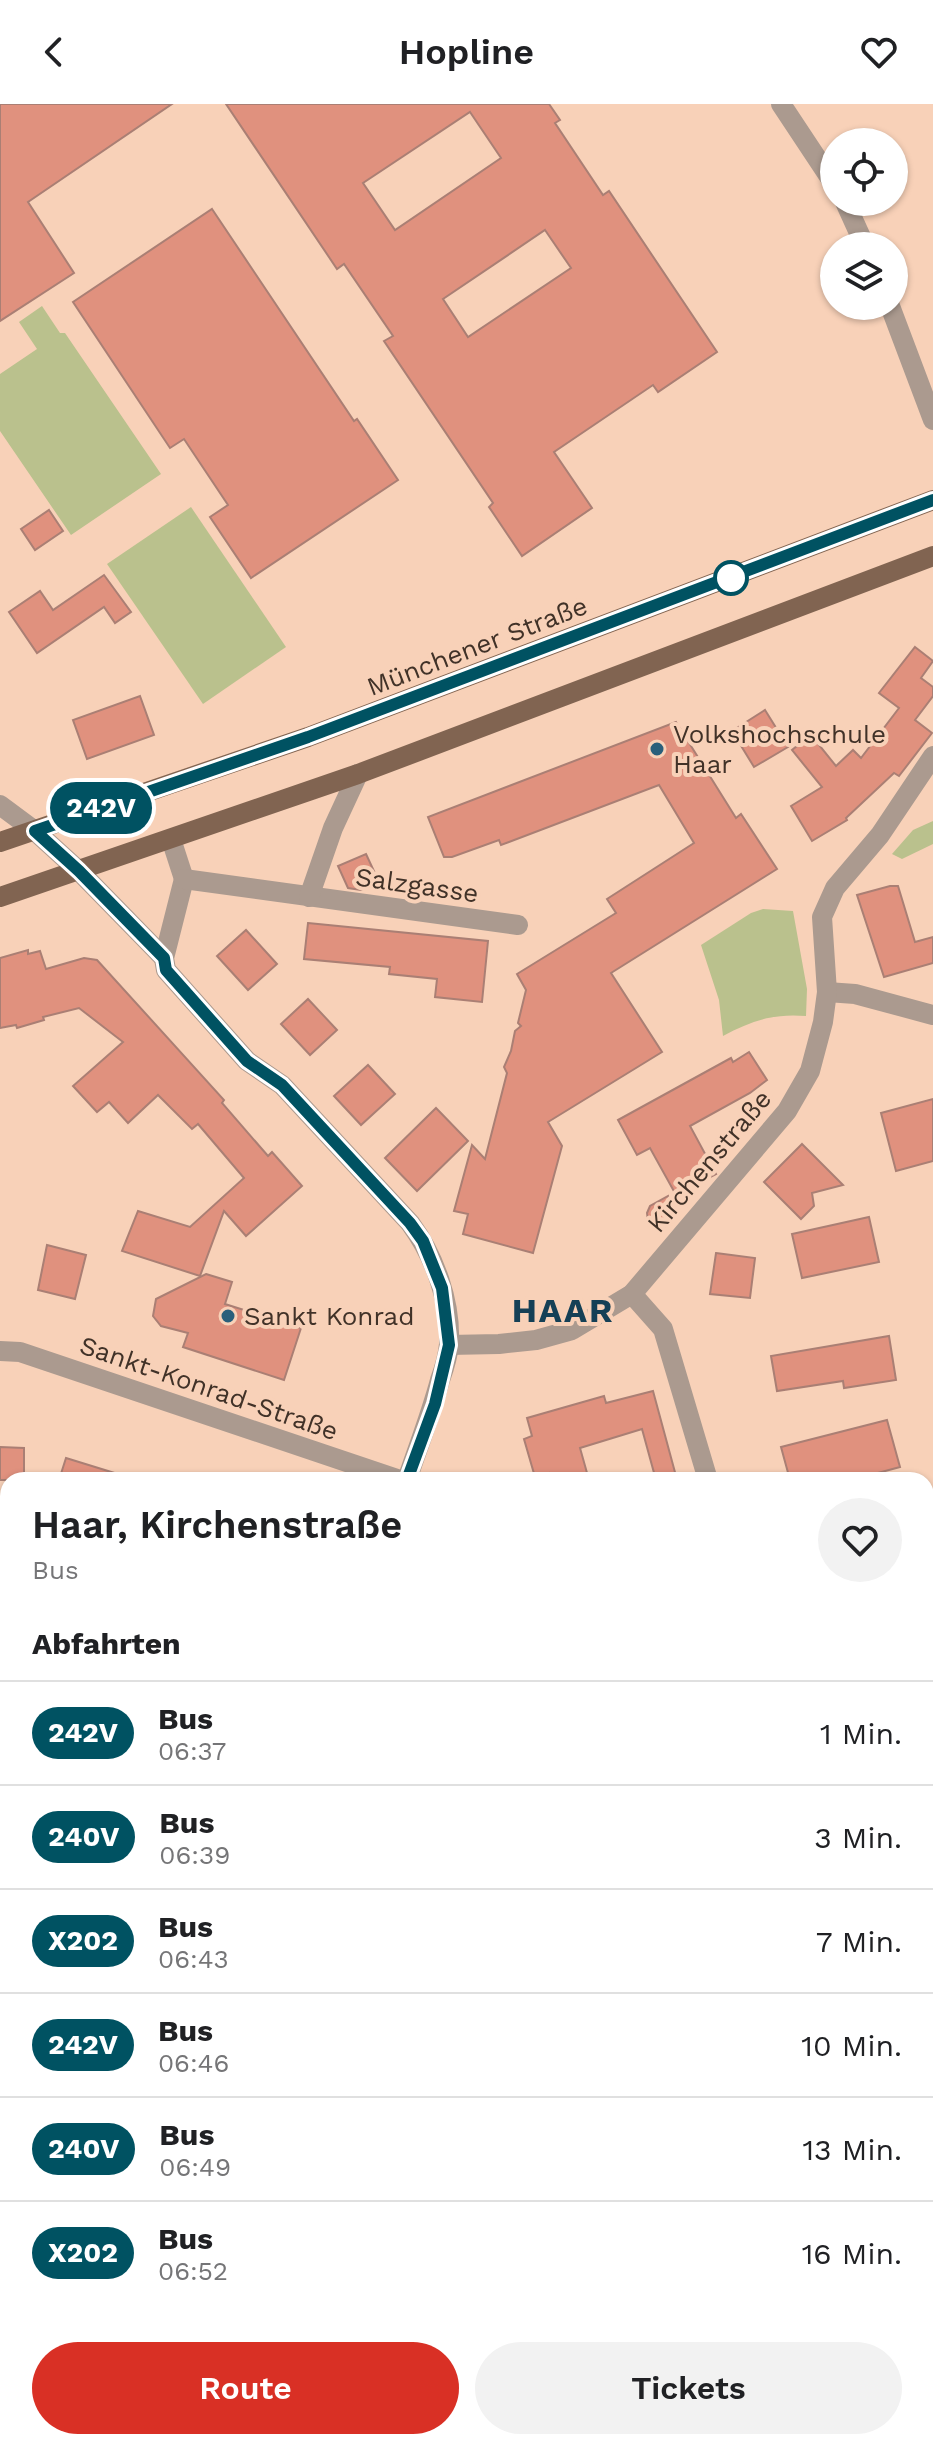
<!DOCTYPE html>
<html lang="de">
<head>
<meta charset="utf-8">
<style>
	body { margin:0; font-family:"Work Sans",sans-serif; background:#f2f2f2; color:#202124; height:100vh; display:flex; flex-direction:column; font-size:30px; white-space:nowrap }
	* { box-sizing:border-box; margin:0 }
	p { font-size:26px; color:#757577 }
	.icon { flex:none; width:44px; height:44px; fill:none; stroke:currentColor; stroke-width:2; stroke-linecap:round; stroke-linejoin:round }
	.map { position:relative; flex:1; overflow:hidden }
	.side { position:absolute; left:0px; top:1368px; width:934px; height:978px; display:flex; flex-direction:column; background:#fff; border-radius:24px 24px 0 0; box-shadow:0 2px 6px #0004 }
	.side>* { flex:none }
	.badge { padding:0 16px; border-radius:26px; font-size:28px; line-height:52px }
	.controls { position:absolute; left:820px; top:24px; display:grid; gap:16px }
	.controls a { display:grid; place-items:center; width:88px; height:88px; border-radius:50%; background:#fff; box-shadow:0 2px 6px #0004; font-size:40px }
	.map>.badge { position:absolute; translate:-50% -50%; box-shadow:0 0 0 4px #fff }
	h2 { padding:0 32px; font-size:30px; line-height:72px }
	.round { display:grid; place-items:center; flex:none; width:84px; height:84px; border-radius:42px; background:#f2f2f2 }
	.overview { display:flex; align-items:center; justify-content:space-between; height:136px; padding:0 32px }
	h1 { font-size:38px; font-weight:600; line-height:60px }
	.cta { display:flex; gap:16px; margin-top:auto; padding:16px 32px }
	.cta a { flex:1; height:92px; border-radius:48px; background:#d93025; color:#fff; font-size:32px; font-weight:600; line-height:92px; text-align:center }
	.cta a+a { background:#f2f2f2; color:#202124 }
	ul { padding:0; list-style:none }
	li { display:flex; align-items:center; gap:24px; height:104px; padding:0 32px; border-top:2px solid #e0e0e0 }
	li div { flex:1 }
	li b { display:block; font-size:30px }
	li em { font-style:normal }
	li .badge { min-width:88px; font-weight:700; text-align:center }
	header { display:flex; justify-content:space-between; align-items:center; height:104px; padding:0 32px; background:#fff; font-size:36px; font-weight:600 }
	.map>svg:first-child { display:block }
</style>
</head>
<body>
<header><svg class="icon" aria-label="back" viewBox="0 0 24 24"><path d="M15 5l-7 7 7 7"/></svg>Hopline<svg class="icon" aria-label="heart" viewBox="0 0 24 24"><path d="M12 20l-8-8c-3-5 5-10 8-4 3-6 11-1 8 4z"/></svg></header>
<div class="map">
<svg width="933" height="2345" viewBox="0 0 933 2345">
	<rect width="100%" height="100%" fill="#f8d1b8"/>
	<!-- green -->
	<g fill="#bac18d">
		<path d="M42,202L60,229H65L161,370L71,431L0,327V270L37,245L19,218Z"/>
		<path d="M191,403L286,543L203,600L107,460Z"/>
		<path d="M933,717V740L902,755L892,750L913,726Z"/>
		<path d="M763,805L793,807L807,885L806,912C774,909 751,917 723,932L719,896L701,841L751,809Z"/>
		<path d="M315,2338H459L434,2345H289Z"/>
	</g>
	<!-- building -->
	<g fill="#e0917e" stroke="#aa7f74" stroke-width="2" fill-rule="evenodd">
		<path d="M0,0H172L28,98L74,169L0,217Z"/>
		<path d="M226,0H549L560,16L555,19L603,91L609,87L717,248L658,288L653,281L554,348L592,404L522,452L489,403L493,399L384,237L393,232L344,160L337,165ZM470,8L501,54L395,126L363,79ZM545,126L571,164L468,233L443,195Z"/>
		<path d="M212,105L354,317L357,315L398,376L251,474L210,413L228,401L184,335L170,344L73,198Z"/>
		<path d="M49,406L63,427L35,446L21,425Z"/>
		<path d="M104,471L131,508L115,519L104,503L37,549L9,508L40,487L53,506Z"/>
		<path d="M915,543L933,557L921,574L933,583V592L915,616L932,629L899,672L894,669L846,714L847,716L812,737L791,702L822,683L792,646L811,631L836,662L853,646L861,654L899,604L879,589Z"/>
		<path d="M140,592L154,631L87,655L73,616Z"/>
		<path d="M765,606L788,643L754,663L732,627Z"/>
		<path d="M676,618L736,714L741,710L777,765L611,869L662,948L548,1018L562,1042L533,1149L463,1130L468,1110L454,1107L472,1041L485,1055L507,969L504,963L511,947L515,927L521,922L518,919L526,886L517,870L616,809L607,795L694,739L659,681L501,741L499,736L452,753H444L428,713Z"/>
		<path d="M366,750L379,778L361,786L348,784L338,762Z"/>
		<path d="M890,782H898L915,838L933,833V859L884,873L857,791Z"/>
		<path d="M308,819L488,837L482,898L435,893L437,875L389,870L390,863L304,855Z"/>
		<path d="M246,826L277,860L248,886L217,852Z"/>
		<path d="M28,846V850L40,847L46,865L84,854L97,856L224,996L222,999L268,1052L272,1048L302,1082L246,1132L224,1107L200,1172L122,1147L138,1107L190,1123L244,1074L198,1020L192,1025L158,991L128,1019L109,998L97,1008L73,982L123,938L79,904L43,913L44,916L17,924L16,921L0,924V854Z"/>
		<path d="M308,895L337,926L310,951L281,920Z"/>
		<path d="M749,948L767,976L750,989L690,1022L716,1070L676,1091L650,1044L637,1051L618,1016L731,954L733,958Z"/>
		<path d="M368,961L395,990L361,1021L334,992Z"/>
		<path d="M933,995V1057L896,1067L881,1009Z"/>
		<path d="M436,1004L468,1037L417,1087L385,1054Z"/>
		<path d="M802,1040L843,1081L812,1089L814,1102L801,1115L764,1078Z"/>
		<path d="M668,1092L672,1113L669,1120L662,1124L654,1123L648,1117L647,1109L650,1102Z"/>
		<path d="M869,1113L879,1158L802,1174L792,1130Z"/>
		<path d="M47,1141L86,1151L75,1195L38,1186Z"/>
		<path d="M716,1149L755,1154L750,1194L710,1190Z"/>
		<path d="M206,1170L232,1178L225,1200L301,1224L284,1276L183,1243L188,1229L161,1222L153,1212L156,1195Z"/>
		<path d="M889,1232L896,1276L844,1284L843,1277L777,1287L771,1252Z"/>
		<path d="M653,1287L676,1372L656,1376L642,1325L580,1344L589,1376H550L549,1369L535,1373L524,1335L532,1332L527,1314L604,1292L606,1299Z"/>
		<path d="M887,1316L900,1363L852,1376H790L781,1343Z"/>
		<path d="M0,1343L24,1344V1376H0Z"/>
		<path d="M66,1354L121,1371L120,1376H59Z"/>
	</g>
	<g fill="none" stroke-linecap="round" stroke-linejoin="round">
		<!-- minor -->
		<g stroke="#ab9a8f" stroke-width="20">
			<path d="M781,0L834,80"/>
			<path d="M845,98L865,142"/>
			<path d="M890,202L933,316"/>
			<path d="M0,701L35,727L79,767L164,854"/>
			<path d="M171,735L184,775"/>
			<path d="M184,775L164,854L166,866L247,957L282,981L410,1119C435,1153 451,1198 449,1240C448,1252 444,1265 440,1276C431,1310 418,1343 407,1376"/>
			<path d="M184,775L518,821"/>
			<path d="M309,793L333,724L358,670"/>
			<path d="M827,888L855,890L933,911"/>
			<path d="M632,1190L663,1225L708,1376"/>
			<path d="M449,1241L499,1240L536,1236L572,1226L632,1190L787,1007L810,967L823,918L827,888L822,813L835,784L880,731L933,652"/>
			<path d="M0,1247L20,1248L400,1376"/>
			<path d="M0,1734L1,1759L8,1782"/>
			<path d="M0,1800L8,1796"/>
			<path d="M926,1803L933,1801"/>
			<path d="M0,2333L8,2331"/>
		</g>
		<!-- major -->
		<g stroke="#816451" stroke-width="20">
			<path d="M0,738L308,633L933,396"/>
			<path d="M0,793L358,670L933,452"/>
		</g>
		<!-- rail casing -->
		<g stroke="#766052" stroke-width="9">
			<g id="rail">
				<path d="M926,2218L933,2216"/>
				<path d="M926,2237L933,2235"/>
				<path d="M926,2298L933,2296"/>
				<path d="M926,2321L933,2319"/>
				<path d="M483,2345L507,2338"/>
				<path d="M550,2345L574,2338"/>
				<path d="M763,2345L787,2338"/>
				<path d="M850,2345L873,2338"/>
			</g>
		</g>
		<!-- rail -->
		<use href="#rail" stroke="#f8d1b8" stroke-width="6" stroke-dasharray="18" stroke-linecap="butt"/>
	</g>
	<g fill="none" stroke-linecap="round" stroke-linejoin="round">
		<!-- line casing -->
		<g stroke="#fff" stroke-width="18">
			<path id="line" d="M407,1376L435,1300L449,1241L442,1184L423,1137L410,1119L282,981L247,957L166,866L164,854L79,767L35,727L308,633L933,396"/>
		</g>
		<!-- line -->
		<use href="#line" stroke="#005262" stroke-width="12"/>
	</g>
	<!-- markers -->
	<circle fill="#fff" stroke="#005262" stroke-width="4" cx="731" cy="474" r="16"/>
	<g fill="#2a5f7b" stroke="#f8d1b8" stroke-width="3">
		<circle cx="657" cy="645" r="8"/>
		<circle cx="228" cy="1212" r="8"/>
	</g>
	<g text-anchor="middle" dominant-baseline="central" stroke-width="8" stroke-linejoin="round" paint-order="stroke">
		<!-- street labels -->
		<g font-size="26" fill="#413228" stroke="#f8d1b8">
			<text transform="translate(477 542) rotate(-21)">Münchener Straße</text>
			<text transform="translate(417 781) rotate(8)">Salzgasse</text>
			<text transform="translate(709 1057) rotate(-50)">Kirchenstraße</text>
			<text transform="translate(209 1284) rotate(19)">Sankt-Konrad-Straße</text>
		</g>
		<!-- poi labels -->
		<g font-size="26" fill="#413228" stroke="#f8d1b8" text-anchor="start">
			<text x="673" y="630">Volkshochschule<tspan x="673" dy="30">Haar</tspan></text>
			<text x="244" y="1212">Sankt Konrad</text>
		</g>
		<!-- district labels -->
		<g font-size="34" font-weight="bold" letter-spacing="2" fill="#154056" stroke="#f8d1b8">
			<text x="563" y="1206">HAAR</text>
		</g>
	</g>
</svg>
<div class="controls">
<a><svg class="icon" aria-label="locate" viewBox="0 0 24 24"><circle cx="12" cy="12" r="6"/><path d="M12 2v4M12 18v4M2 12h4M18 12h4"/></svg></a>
<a><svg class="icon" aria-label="layers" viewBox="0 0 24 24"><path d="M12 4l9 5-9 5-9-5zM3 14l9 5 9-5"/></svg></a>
</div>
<b class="badge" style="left:101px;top:704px;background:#005262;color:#fff">242V</b>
<section class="side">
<div class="overview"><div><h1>Haar, Kirchenstraße</h1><p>Bus</p></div><a class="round"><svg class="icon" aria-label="heart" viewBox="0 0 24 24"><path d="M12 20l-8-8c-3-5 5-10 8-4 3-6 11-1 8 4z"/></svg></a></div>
<h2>Abfahrten</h2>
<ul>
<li><span class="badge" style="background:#005262;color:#fff">242V</span><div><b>Bus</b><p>06:37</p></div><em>1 Min.</em></li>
<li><span class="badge" style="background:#005262;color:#fff">240V</span><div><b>Bus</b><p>06:39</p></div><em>3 Min.</em></li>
<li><span class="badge" style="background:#005262;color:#fff">X202</span><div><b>Bus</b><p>06:43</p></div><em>7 Min.</em></li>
<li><span class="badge" style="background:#005262;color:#fff">242V</span><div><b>Bus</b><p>06:46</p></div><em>10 Min.</em></li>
<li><span class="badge" style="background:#005262;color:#fff">240V</span><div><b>Bus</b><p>06:49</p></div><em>13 Min.</em></li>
<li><span class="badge" style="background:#005262;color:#fff">X202</span><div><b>Bus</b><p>06:52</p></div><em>16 Min.</em></li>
</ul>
<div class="cta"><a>Route</a><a>Tickets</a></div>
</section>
</div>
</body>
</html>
